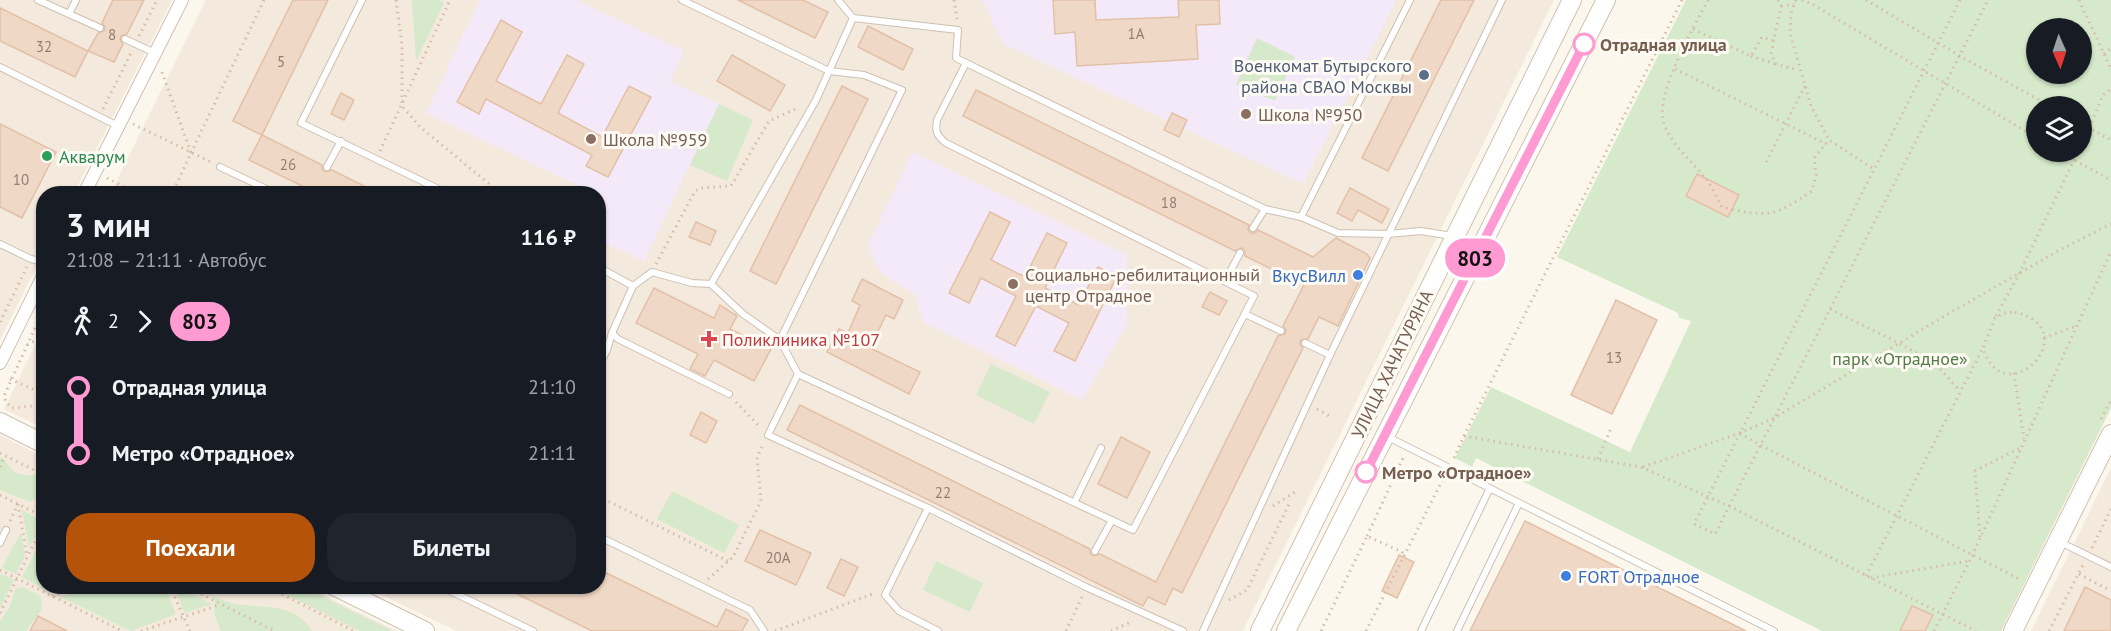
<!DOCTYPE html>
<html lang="ru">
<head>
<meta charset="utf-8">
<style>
	body { margin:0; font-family:"PT Sans",sans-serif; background:#20242c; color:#f1f3f6; height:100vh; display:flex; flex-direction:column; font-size:22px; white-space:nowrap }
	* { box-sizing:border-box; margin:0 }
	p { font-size:20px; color:#9ea1a6 }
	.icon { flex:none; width:33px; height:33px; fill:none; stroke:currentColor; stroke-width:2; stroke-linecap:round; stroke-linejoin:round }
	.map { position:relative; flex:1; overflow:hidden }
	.panel { position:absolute; left:36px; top:186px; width:570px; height:408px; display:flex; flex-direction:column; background:#171b24; border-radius:24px; box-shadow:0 2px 4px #0004 }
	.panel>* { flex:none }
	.badge { padding:0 12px; border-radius:20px; font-size:21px; line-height:39px }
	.needle { width:39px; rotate:177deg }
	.fabs { position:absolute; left:2026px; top:18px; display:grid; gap:12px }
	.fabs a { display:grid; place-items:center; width:66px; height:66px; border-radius:50%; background:#171b24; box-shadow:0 2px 4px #0004; font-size:30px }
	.map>.badge { position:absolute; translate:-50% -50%; box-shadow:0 0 0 3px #fff }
	.legs { display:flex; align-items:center; gap:9px; height:66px; padding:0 30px; font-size:20px }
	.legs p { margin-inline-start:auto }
	.headline { display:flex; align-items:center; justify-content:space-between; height:102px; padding:0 30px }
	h1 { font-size:33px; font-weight:600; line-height:45px }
	.primary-button { display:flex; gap:12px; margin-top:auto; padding:12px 30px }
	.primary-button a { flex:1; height:69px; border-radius:24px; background:#b45309; color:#fff; font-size:24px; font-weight:600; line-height:69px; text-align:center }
	.primary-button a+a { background:#20242c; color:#f1f3f6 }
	ul { padding:0 30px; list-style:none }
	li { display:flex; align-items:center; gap:21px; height:66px; font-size:22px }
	li i { display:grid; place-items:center; width:9px; height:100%; margin:0 8px; background:currentColor }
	li i::after { content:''; width:15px; height:15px; margin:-8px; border:4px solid; border-radius:50%; background:#171b24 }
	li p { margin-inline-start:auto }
	li:first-child i { background:linear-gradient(#0000 50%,currentColor 0) }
	li:last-child i { background:linear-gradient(currentColor 50%,#0000 0) }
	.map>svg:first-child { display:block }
</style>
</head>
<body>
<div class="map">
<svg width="2111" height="631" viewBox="0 0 2111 631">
	<rect width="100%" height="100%" fill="#fcf7ed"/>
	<!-- residential -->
	<g fill="#f3e9dc">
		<path d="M0,0H172L74,193L44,194L43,254L0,340Z"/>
		<path d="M206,0H1554L1243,631H457L365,587L598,586V194H110Z"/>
		<path d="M43,329V428L4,409Z"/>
		<path d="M0,435L43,457L44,586L307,587L397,631H0Z"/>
		<path d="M2111,468V631H2031Z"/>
	</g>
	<!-- education -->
	<g fill="#f4e9f9">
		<path d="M480,0H577L684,51L670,81L719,104L644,261L599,240L598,194L581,193L583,188L426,113Z"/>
		<path d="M982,0H1392L1396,2L1303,184L1003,44Z"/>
		<path d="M913,152L1127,255V325L1082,400L923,322L914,294L882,274L867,246Z"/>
	</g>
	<!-- green -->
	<g fill="#d6eacb" fill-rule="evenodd">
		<path d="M412,0H438L444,3L416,61Z"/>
		<path d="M1686,0H2111V408L2001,631H1822L1476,458L1472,467L1455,458L1491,387L1630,452L1691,321L1679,318L1678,313L1557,257ZM2037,28H2082V74H2037ZM2037,106H2082V152H2037Z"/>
		<path d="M1257,38L1295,57L1275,101L1236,84Z"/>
		<path d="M719,104L753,120L727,181L690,165Z"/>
		<path d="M991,364L1050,392L1034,424L976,395Z"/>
		<path d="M0,457C9,462 8,468 15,472C20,476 30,475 37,475C45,487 42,495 30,502L0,490Z"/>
		<path d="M672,491L739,525L724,553L657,519Z"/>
		<path d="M22,510L42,521L29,548Z"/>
		<path d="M21,532L25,556L16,574L2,568Z"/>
		<path d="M43,538L44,586L67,587L51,593L22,577Z"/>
		<path d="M936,561L983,583L970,612L923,590Z"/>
		<path d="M1,574L14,580L0,608V575Z"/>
		<path d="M90,586L165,587L169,591V597L176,614L131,631L61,597Z"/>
		<path d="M22,587L41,596L42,609L26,631H0V622L11,604L15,589Z"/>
		<path d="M174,587H179L212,604L185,613Z"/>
		<path d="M271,587H303L393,631H360Z"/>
		<path d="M214,597C221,599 228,603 236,604C265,609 294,602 312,631H221L215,616Z"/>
	</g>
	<!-- building -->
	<g fill="#f0d8c6" stroke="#e2c0a7" stroke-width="1.5">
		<path d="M113,0H144L127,34L121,36L120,40L123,44L114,62L88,51L98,33L104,31L105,27L102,23Z"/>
		<path d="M293,0H328L262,135L233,121Z"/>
		<path d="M738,0H803L828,12L815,38Z"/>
		<path d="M1053,0H1095L1096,20L1179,17L1178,0H1219L1220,24L1196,25L1198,59L1077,66L1075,32L1055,34Z"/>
		<path d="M1441,0H1474L1388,171L1362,158Z"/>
		<path d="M0,8L88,51L75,77L0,41Z"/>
		<path d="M501,20L522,32L496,81L541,104L567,55L584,64L558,113L602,137L629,86L651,97L608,177L586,166L592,155L486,99L479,114L457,102Z"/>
		<path d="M868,26L913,49L903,70L858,47Z"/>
		<path d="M732,55L785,85L770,111L717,81Z"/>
		<path d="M842,86L868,99L776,284L750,271Z"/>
		<path d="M976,90L1249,225L1248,230L1251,233H1255L1258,230L1313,257L1336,238L1367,254L1370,258L1338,326L1319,317L1308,339L1301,340L1300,344L1303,348L1182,593L1173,588L1165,605L1148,597L1143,606L787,430L800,405L1090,549V553L1093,556L1100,554L1156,582L1278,336L1285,334L1286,330L1283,326L1304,285L1245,256V251L1242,248L1235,251L963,116Z"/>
		<path d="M341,93L354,100L344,120L331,114Z"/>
		<path d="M1172,113L1187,120L1179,137L1164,130Z"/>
		<path d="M0,124L56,152L22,218L0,207Z"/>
		<path d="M262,135L322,165V169L325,172L332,170L380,194H319L316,188L310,190L249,160Z"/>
		<path d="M1697,174L1739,195L1728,217L1686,196Z"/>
		<path d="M1350,188L1389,209L1382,223L1358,210L1352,221L1337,213Z"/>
		<path d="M990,212L1010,222L991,260L1025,277L1047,233L1067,243L1045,288L1079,305L1098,267L1117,276L1075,361L1054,351L1069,323L1036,306L1015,346L996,336L1016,296L981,278L969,303L949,293Z"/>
		<path d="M696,222L716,231L710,245L689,237Z"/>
		<path d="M862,279L903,300L894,319L886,315L870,348L920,372L909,394L827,352L839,329L848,333L860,305L852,301Z"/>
		<path d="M654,288L714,318L720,305L737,316L730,329L771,349L754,381L714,360L705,376L690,369L698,354L636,323Z"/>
		<path d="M1210,292L1227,301L1219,315L1202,307Z"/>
		<path d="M1616,300L1657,320L1612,414L1571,395Z"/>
		<path d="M701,412L717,421L706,443L690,435Z"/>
		<path d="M1121,437L1150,452L1127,498L1098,484Z"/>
		<path d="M1525,521L1746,631H1470Z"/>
		<path d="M760,530L811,553L796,585L745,561Z"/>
		<path d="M1399,555L1414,562L1397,598L1382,591Z"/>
		<path d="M841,559L858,567L844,596L827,588Z"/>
		<path d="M598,569L717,627L726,609L748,620L742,631H592L501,586H598Z"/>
		<path d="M2085,587L2111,600V631H2064Z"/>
		<path d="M1912,606L1933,615L1925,631H1900Z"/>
		<path d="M38,616L67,631H30Z"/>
	</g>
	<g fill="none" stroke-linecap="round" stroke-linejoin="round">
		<!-- lane casing -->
		<g stroke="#cec0b2" stroke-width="8">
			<g id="lane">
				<path d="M38,0L69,14L76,0"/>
				<path d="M362,0L301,123L449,194"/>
				<path d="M682,0L829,71L864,75L902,90L780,340L798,374L1133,530L1254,296L946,143C937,136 935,132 937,120L966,63"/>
				<path d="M838,0L853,18L958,30L956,58L1265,209L1301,217L1338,233L1388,234L1421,231L1452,236"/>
				<path d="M69,14L100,28"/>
				<path d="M125,39L155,53"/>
				<path d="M0,67L118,126"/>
				<path d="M220,167L277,194"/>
				<path d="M327,167L341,141"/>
				<path d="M314,194V193"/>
				<path d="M1301,217L1410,0"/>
				<path d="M1253,228L1265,209"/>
				<path d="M0,244L31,259L44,262"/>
				<path d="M598,267L633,286"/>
				<path d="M1225,281L1240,253"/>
				<path d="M711,284L743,314L780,340"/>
				<path d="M1245,314L1281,331"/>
				<path d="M612,333L618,339L729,394"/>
				<path d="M1305,343L1330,355"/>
				<path d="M598,346L607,350L612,333L633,286L652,272L692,283L711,284L816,100L853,18"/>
				<path d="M598,368L607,350"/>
				<path d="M798,374L768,435L928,508L1086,587L1183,631"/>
				<path d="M1386,436L1774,631"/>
				<path d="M1075,501L1101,448"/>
				<path d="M928,508L885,595L899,611L938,631"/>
				<path d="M598,536L750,610L764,631"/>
				<path d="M2060,542L2111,567"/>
				<path d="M0,543L6,530"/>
				<path d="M1095,551L1112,520"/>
				<path d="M440,586L533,631"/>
				<path d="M1203,631L1330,355L1502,0"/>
				<path d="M1421,631L1490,488"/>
				<path d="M1457,631L1519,503"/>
			</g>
		</g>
		<!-- street casing -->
		<g stroke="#cec0b2" stroke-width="14">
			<g id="street">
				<path d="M84,194L182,0"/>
				<path d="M0,363L44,274"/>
			</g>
		</g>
		<!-- secondary casing -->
		<g stroke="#d1c0b0" stroke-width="20">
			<g id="secondary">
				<path d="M0,422L44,444"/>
				<path d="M334,586L425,631"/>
				<path d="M1260,631L1572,0"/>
				<path d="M1286,631L1606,0"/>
				<path d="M2013,631L2111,434"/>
			</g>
		</g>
		<!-- path -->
		<g stroke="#d6bca8" stroke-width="3" stroke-dasharray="1.5 4.5" stroke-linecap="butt">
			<path d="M396,0L402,45V106L420,127L493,187L505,194"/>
			<path d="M954,0L957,19"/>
			<path d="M1708,0C1694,27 1654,95 1664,124C1672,145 1689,159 1703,175C1711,184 1716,197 1722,207C1768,218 1773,217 1812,191L1816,175L1814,158L1829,140"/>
			<path d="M1778,0L1781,6L1771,54L1776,64L1792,69L1798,67"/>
			<path d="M1796,0L1791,13L1790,33L1811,106L1829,140L1874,169"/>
			<path d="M1802,0L1812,4L2037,138"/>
			<path d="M1866,0L1960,56L2050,106"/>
			<path d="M1960,0L1694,524L1715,534L1988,0"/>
			<path d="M2079,0L2111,69"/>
			<path d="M1781,6L1794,5"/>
			<path d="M1693,29L1751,56L1762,37L1774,41"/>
			<path d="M139,36L157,0"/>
			<path d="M2104,54L2111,48"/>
			<path d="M1751,56L1775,64"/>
			<path d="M1675,69L1826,144"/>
			<path d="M162,72L191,153L172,194"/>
			<path d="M103,109L131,53"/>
			<path d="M133,124L211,162"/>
			<path d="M2082,124L2111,140"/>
			<path d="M2082,144L2103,95L2111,89"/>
			<path d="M380,151L450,0"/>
			<path d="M2059,152L2111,180"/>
			<path d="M191,153L264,0"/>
			<path d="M1766,162L1805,86"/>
			<path d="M107,178L138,194"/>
			<path d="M656,264L695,191L701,188L731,186L769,121L798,108"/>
			<path d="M1830,309L1899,343L1935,363L1960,391"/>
			<path d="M2015,312C2088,329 2005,417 1983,348L1995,318L2004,313Z"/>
			<path d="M1996,316L2019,274L2078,152"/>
			<path d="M40,317L4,396L6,402L12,408L44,405"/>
			<path d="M0,322L27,267"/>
			<path d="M2044,338L2076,326"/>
			<path d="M27,345L44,336"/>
			<path d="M2014,373L2024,439"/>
			<path d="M10,379L44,394"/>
			<path d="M736,402L761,428"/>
			<path d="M1317,409L1331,417"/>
			<path d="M2101,419L2111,400"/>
			<path d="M1740,433L1760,445L2019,579"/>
			<path d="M1464,436L1682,0"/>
			<path d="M0,453L44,475"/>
			<path d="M1454,458L1464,436L1641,467L1729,506L1976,631"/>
			<path d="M1598,459L1612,426"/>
			<path d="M0,467L5,456"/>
			<path d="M1643,467L1740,433L1774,418L1948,314L2058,251L2111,224"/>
			<path d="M0,495L44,517"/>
			<path d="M598,496L728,561"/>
			<path d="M18,504L27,556"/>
			<path d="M1273,506L1295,492"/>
			<path d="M10,521L17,506"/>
			<path d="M1367,536L1404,456"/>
			<path d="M1980,537L1975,471L2020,448"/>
			<path d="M2092,548L2111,509"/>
			<path d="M0,570L122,631"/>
			<path d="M2079,574L2111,591"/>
			<path d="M1866,576L1983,348"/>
			<path d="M1871,578L1968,561"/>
			<path d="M708,579L733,557L761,501L757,457L764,443"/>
			<path d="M170,586L190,631"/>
			<path d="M185,586L275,631"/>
			<path d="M266,586L354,631"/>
			<path d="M52,596L79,586"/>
			<path d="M1229,600L1247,590L1290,502"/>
			<path d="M0,613L44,523"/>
			<path d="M141,631L219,605"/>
			<path d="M775,631L875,593"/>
			<path d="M1066,631L1082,597"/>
			<path d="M1111,631L1133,621"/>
			<path d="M1321,631L1367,536L1402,552L1403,556"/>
			<path d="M1366,631L1444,477"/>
			<path d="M1934,631L1972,556L2111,251"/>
			<path d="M2049,631L2083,565"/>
		</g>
		<!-- lane -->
		<use href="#lane" stroke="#fff" stroke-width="6"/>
		<!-- street -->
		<use href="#street" stroke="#fff" stroke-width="12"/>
		<!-- secondary -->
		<use href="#secondary" stroke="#fff" stroke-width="18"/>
	</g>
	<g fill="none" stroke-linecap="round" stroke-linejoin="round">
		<!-- line-1 casing -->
		<g stroke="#fff" stroke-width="14">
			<path id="line-1" d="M1366,472L1584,44"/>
		</g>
		<!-- line-1 -->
		<use href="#line-1" stroke="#ff9ad2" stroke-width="9"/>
	</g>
	<!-- markers -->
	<g fill="#fff" stroke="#ff9ad2" stroke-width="3">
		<circle cx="1584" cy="44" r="10"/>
		<circle cx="1366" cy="472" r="10"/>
	</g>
	<circle fill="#5c6f8a" stroke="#fefbf4" stroke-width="2" cx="1424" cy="75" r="6"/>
	<g fill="#8d6e63" stroke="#fefbf4" stroke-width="2">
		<circle cx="1246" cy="114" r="6"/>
		<circle cx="591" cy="139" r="6"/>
		<circle cx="1013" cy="284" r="6"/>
	</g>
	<circle fill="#2e9e5b" stroke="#fefbf4" stroke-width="2" cx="47" cy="156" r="6"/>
	<g fill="#3f7fe0" stroke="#fefbf4" stroke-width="2">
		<circle cx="1358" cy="275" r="6"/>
		<circle cx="1566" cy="576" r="6"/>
	</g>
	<path fill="#e0444e" stroke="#fefbf4" stroke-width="2" d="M706 330h6v6h6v6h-6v6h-6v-6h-6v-6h6z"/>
	<g text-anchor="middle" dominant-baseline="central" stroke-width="6" stroke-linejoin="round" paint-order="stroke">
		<!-- number labels -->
		<g font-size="15" fill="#957d6e">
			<text x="1136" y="33">1А</text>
			<text x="112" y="34">8</text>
			<text x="44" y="46">32</text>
			<text x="281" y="61">5</text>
			<text x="288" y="164">26</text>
			<text x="21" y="179">10</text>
			<text x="1169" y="202">18</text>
			<text x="1614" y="357">13</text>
			<text x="943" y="492">22</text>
			<text x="778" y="557">20А</text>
		</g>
		<!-- stop labels -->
		<g font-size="18" font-weight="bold" fill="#775f50" stroke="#fefbf4" text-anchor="start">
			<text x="1600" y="44">Отрадная улица</text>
			<text x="1382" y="472">Метро «Отрадное»</text>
		</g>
		<!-- service labels -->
		<g font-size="18" fill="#4e5e75" stroke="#fefbf4" text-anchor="end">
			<text x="1412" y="65">Военкомат Бутырского<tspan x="1412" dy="21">района СВАО Москвы</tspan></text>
		</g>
		<!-- education labels -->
		<g font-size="18" fill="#785e54" stroke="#fefbf4" text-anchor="start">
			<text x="1258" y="114">Школа №950</text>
			<text x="603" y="139">Школа №959</text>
			<text x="1025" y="274">Социально-ребилитационный<tspan x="1025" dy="21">центр Отрадное</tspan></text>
		</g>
		<!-- leisure labels -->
		<g font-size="18" fill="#27864d" stroke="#fefbf4" text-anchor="start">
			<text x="59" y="156">Акварум</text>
		</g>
		<!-- shop labels -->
		<g font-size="18" fill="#366cbe" stroke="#fefbf4" text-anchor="end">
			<text x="1346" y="275">ВкусВилл</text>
			<text x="1578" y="576" text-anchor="start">FORT Отрадное</text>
		</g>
		<!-- health labels -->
		<g font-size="18" fill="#be3a42" stroke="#fefbf4" text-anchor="start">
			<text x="722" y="339">Поликлиника №107</text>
		</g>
		<!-- park labels -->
		<g font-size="18" fill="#557c48" stroke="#fefbf4">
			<text x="1900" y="358">парк «Отрадное»</text>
		</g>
		<!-- street labels -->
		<g font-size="18" fill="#775f50" stroke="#fefbf4">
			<text transform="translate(1392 364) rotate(-64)">УЛИЦА ХАЧАТУРЯНА</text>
		</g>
	</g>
</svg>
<div class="fabs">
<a><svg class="needle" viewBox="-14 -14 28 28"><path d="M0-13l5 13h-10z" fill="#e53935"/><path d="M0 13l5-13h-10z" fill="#9ea1a6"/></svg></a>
<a><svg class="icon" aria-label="layers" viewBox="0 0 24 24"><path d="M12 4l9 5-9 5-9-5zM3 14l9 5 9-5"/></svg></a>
</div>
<b class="badge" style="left:1475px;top:258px;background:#ff9ad2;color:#111">803</b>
<section class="panel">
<div class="headline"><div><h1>3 мин</h1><p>21:08 – 21:11 · Автобус</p></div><b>116 ₽</b></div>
<div class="legs"><svg class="icon" aria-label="walk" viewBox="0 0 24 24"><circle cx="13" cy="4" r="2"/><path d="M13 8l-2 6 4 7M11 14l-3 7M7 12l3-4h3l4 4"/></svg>2<svg class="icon" aria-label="forward" viewBox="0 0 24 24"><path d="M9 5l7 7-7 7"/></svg><b class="badge" style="background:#ff9ad2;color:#111">803</b></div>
<ul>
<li><i style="color:#ff9ad2"></i><b>Отрадная улица</b><p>21:10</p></li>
<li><i style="color:#ff9ad2"></i><b>Метро «Отрадное»</b><p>21:11</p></li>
</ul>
<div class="primary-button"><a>Поехали</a><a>Билеты</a></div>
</section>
</div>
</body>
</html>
